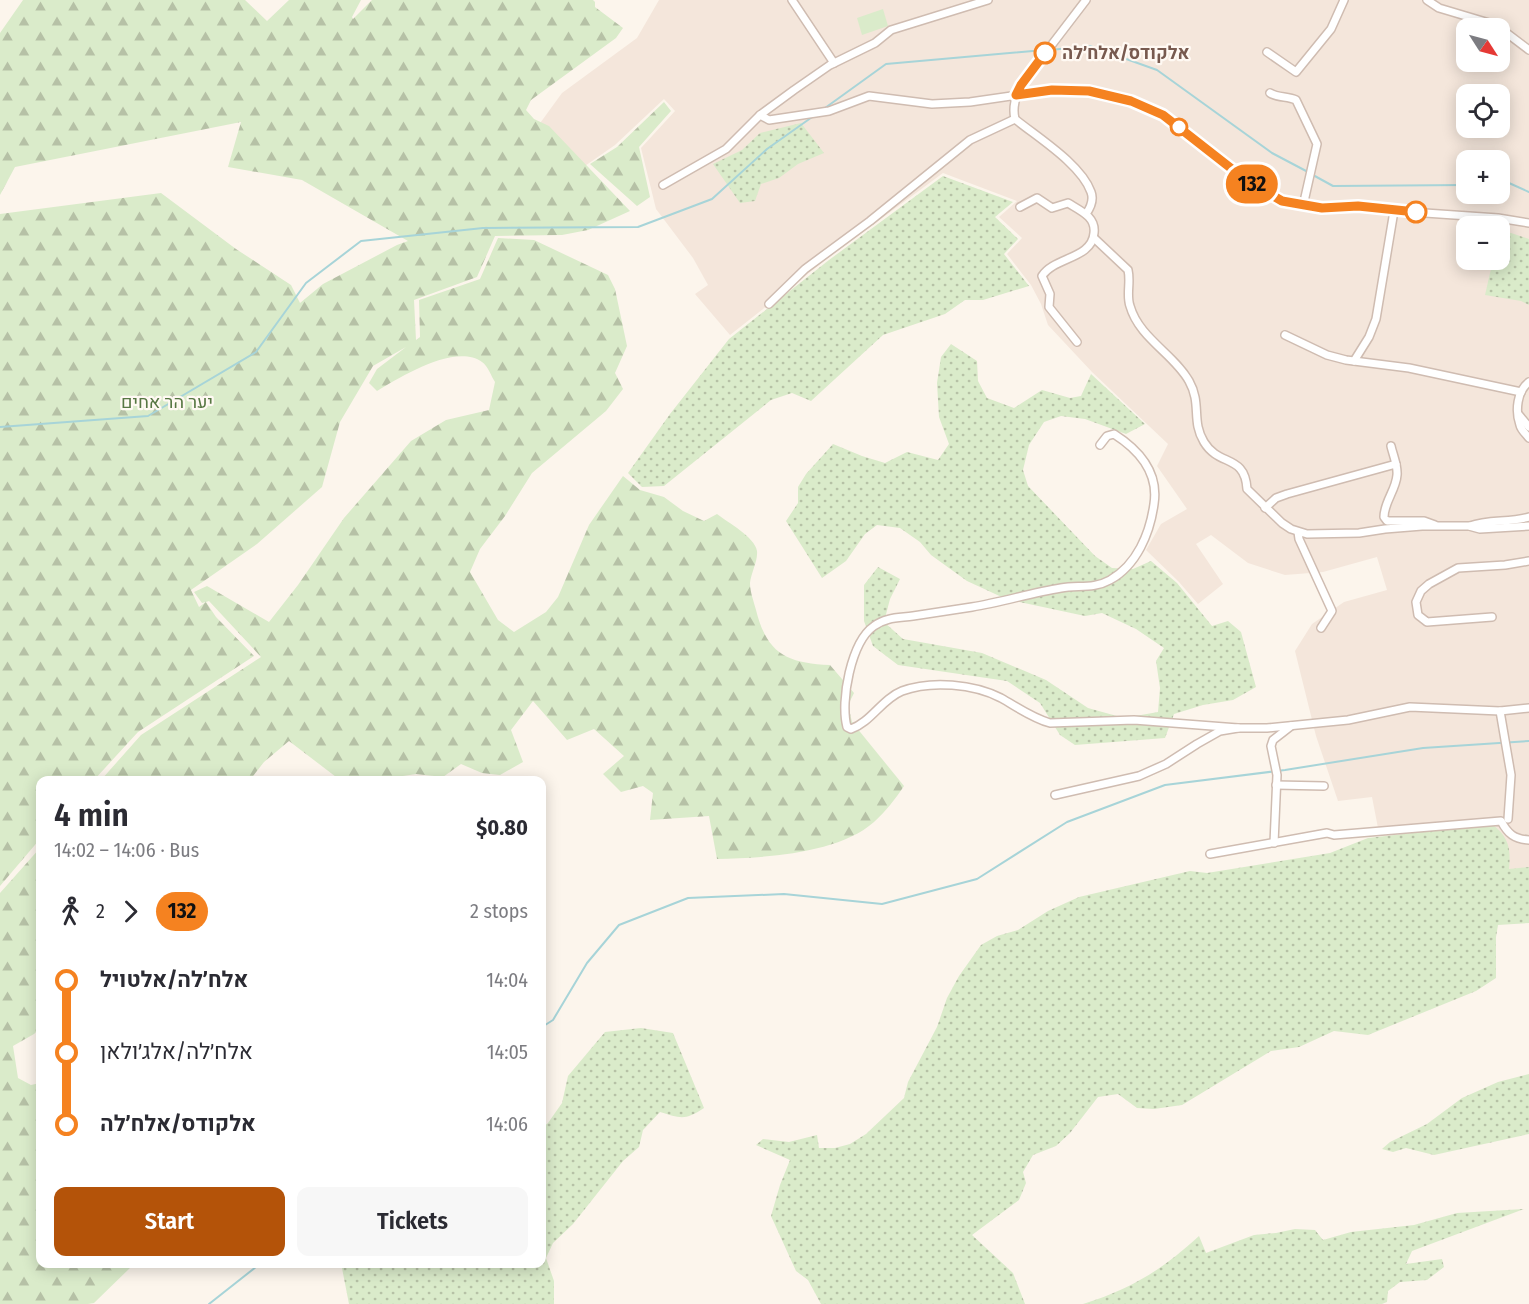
<!DOCTYPE html>
<html lang="en">
<head>
<meta charset="utf-8">
<style>
	body { margin:0; font-family:"Fira Sans Condensed",Heebo,sans-serif; background:#f7f7f7; color:#2b2b33; height:100vh; display:flex; flex-direction:column; font-size:22px; white-space:nowrap }
	* { box-sizing:border-box; margin:0 }
	p { font-size:20px; color:#7c7c81 }
	.icon { flex:none; width:33px; height:33px; fill:none; stroke:currentColor; stroke-width:2; stroke-linecap:round; stroke-linejoin:round }
	.map { position:relative; flex:1; overflow:hidden }
	.sheet { position:absolute; left:36px; top:776px; width:510px; height:492px; display:flex; flex-direction:column; background:#fff; border-radius:12px; box-shadow:0 3px 15px #0003 }
	.sheet>* { flex:none }
	.badge { padding:0 12px; border-radius:20px; font-size:21px; line-height:39px }
	.needle { width:39px; rotate:126deg }
	.buttons { position:absolute; left:1456px; top:18px; display:grid; gap:12px }
	.buttons a { display:grid; place-items:center; width:54px; height:54px; border-radius:12px; background:#fff; box-shadow:0 3px 15px #0003; font-size:30px }
	.map>.badge { position:absolute; translate:-50% -50%; box-shadow:0 0 0 3px #fff }
	.legs { display:flex; align-items:center; gap:9px; height:66px; padding:0 18px; font-size:20px }
	.legs p { margin-inline-start:auto }
	.head { display:flex; align-items:center; justify-content:space-between; height:102px; padding:0 18px }
	h1 { font-size:33px; font-weight:600; line-height:45px }
	.button { display:flex; gap:12px; margin-top:auto; padding:12px 18px }
	.button a { flex:1; height:69px; border-radius:12px; background:#b45309; color:#fff; font-size:24px; font-weight:600; line-height:69px; text-align:center }
	.button a+a { background:#f7f7f7; color:#2b2b33 }
	ul { padding:0 18px; list-style:none }
	li { display:flex; align-items:center; gap:21px; height:72px; font-size:22px }
	li i { display:grid; place-items:center; width:9px; height:100%; margin:0 8px; background:currentColor }
	li i::after { content:''; width:15px; height:15px; margin:-8px; border:4px solid; border-radius:50%; background:#fff }
	li p { margin-inline-start:auto }
	li:first-child i { background:linear-gradient(#0000 50%,currentColor 0) }
	li:last-child i { background:linear-gradient(currentColor 50%,#0000 0) }
	.map>svg:first-child { display:block }
</style>
</head>
<body>
<div class="map">
<svg width="1529" height="1304" viewBox="0 0 1529 1304">
	<defs>
		<pattern id="grass-dots" width="8" height="8" patternUnits="userSpaceOnUse" patternTransform="scale(1.5)"><rect width="8" height="8" fill="#daebca"/><path d="M2 2h.1M6 6h.1" fill="none" stroke="#b6c1a6" stroke-width="1.8" stroke-linecap="round"/></pattern>
		<pattern id="forest-firs" width="22" height="20" patternUnits="userSpaceOnUse" patternTransform="scale(1.5)"><rect width="22" height="20" fill="#daebca"/><path d="M5 1l3.5 6h-7zM16 11l3.5 6h-7z" fill="#b6c1a6"/></pattern>
	</defs>
	<rect width="100%" height="100%" fill="#fcf5ec"/>
	<!-- residential -->
	<path fill="#f4e6db" fill-rule="evenodd" d="M659,0H1529V867L1509,870L1492,824L1378,828L1372,797L1338,801L1316,736L1295,651L1312,624L1344,602L1387,590L1377,557L1323,572L1285,575L1248,563L1211,535L1196,544L1223,584L1198,604L1179,582L1146,550L1161,524L1187,509L1157,466L1168,444L1092,372L1048,325L1041,304L1031,285L1007,254L1022,238L999,217L1017,201L943,173L828,258L730,335L695,294L708,285L693,258L656,209L641,148L675,111L664,99L615,145L582,168L538,126L562,93L637,38ZM1467,28H1500V62H1467ZM1467,94H1500V128H1467ZM1467,160H1500V194H1467ZM1467,226H1500V260H1467Z"/>
	<!-- grass -->
	<g fill="url(#grass-dots)">
		<path d="M801,123L824,153L798,164L779,178L761,184L755,201L740,203L713,164L742,150L760,133Z"/>
		<path d="M943,176L1013,202L995,217L1018,239L1004,254L1029,286L983,300H965L945,314L883,335L811,401L792,393L771,400L664,486L642,487L628,473L670,414L729,339L829,260Z"/>
		<path d="M1500,232L1511,233L1529,239V305L1521,301L1485,295L1493,260H1490H1500Z"/>
		<path d="M951,344L977,361L978,381L987,398L1014,408L1042,390L1070,398L1081,396L1091,374L1145,424L1126,434L1085,419L1061,416L1044,422L1029,445L1023,470L1028,486L1095,556L1112,568L1133,569L1151,561L1177,583L1212,626L1228,621L1241,632L1256,687L1233,700L1203,705L1174,714L1165,738L1075,745L1060,735L1040,703L1007,681L898,665L873,646L864,621V585L878,567L900,579L890,599L884,622L903,639L982,653L1046,680L1088,708L1124,718L1158,712L1160,688L1156,661L1164,648L1136,629L1102,613L1085,616L1006,599L967,581L931,555L920,542L900,528L877,525L865,534L846,561L822,578L786,521L798,503V487L806,474L833,444L862,456L885,463L907,452L938,460L949,444L939,417L937,383L941,357Z"/>
		<path d="M1492,824C1509,837 1511,849 1509,869L1529,867V923L1498,925L1496,937V978L1476,991L1368,1035L1334,1031L1299,1047L1271,1051L1182,1105L1154,1109L1137,1108L1118,1094L1098,1097L1070,1133L1056,1146L1033,1155L1023,1172L1026,1183L1019,1200L972,1235L1013,1273L1025,1304H821L808,1280L796,1271L771,1216L780,1185L790,1160L756,1145L763,1139L789,1142L817,1135L819,1148H835L850,1144L866,1134L904,1098L908,1082L937,1027L947,998L959,976L981,945L997,936L1018,930L1048,911L1079,897L1190,871L1207,873L1330,853L1368,838Z"/>
		<path d="M641,1028L673,1033L704,1108C685,1121 680,1118 660,1112L643,1130L639,1147L623,1161L573,1224L553,1243L546,1258L554,1281V1304H349L341,1263H542V1128L548,1123L562,1103L568,1076L605,1032Z"/>
		<path d="M1529,1074V1134L1434,1155L1406,1148L1393,1152L1382,1149L1390,1142L1427,1124L1462,1098L1498,1082Z"/>
		<path d="M1524,1209L1412,1251L1406,1264L1442,1259L1444,1267L1427,1280L1400,1282L1388,1291L1387,1302L1382,1304H1083C1131,1289 1162,1270 1199,1236L1206,1253L1254,1235L1276,1233L1295,1229L1315,1230L1323,1240L1351,1232L1414,1225L1457,1213Z"/>
	</g>
	<!-- forest -->
	<g fill="url(#forest-firs)" fill-rule="evenodd">
		<path d="M23,0H245L267,21L289,0H361L352,17L353,19L372,0H593L595,2V7L623,28L616,38L531,100L526,110L534,119L549,126L630,211L588,230L562,235L495,236L477,277L414,300L416,340L420,337L419,300L480,279L498,238L534,240L608,275L615,289L627,346L615,373L623,389L606,411L532,473L505,516L480,549L470,572L498,620L514,632L546,612L558,597L589,525L623,476L640,490L664,497L683,511L704,521L717,514C727,522 755,537 757,551C758,561 751,573 750,583C750,592 754,602 756,610C767,654 787,663 830,665L854,693L848,705L852,722L904,786C896,798 886,811 874,822C838,854 763,858 717,859L709,816L650,820L653,793L643,786L621,792L603,774L624,756L594,729L567,740L533,701L511,730L523,762L500,775L482,773L461,764L443,777L416,774L377,780H340L289,741L264,762L250,780H101L141,735L261,657L209,601L206,602L216,617L254,656L138,732L94,780H40V839L0,886V214L161,193L236,249L291,285L300,303L323,284L397,245L408,241L302,180L228,167L241,122L15,167L0,195V33ZM406,347L377,369L369,383L377,391C401,377 455,343 482,362C488,366 491,376 495,382L489,410L446,420L411,441L344,518L298,585L269,622L207,586L194,592L202,603L206,602L199,607L191,590L257,544L322,487L340,422L373,366Z"/>
		<path d="M664,102L671,111L639,147L650,197L637,206L590,164L617,147Z"/>
		<path d="M40,848V1028L34,1034L13,1046L18,1078L31,1085L40,1083V1263H141L131,1267L94,1303L88,1304H0V893Z"/>
	</g>
	<!-- pitch -->
	<path fill="#daebca" d="M883,9L888,26L862,35L857,18Z"/>
	<g fill="none" stroke-linecap="round" stroke-linejoin="round">
		<!-- stream -->
		<g stroke="#a7d4d8" stroke-width="2">
			<path d="M1050,50L1090,46L1157,70L1272,153L1308,172"/>
			<path d="M825,108L886,64L1044,50"/>
			<path d="M1313,175L1333,186L1467,185"/>
			<path d="M1500,183H1509L1529,192"/>
			<path d="M0,427L148,416L256,352L306,283L361,241L483,228L638,227L712,199L767,149L815,115"/>
			<path d="M542,1027L553,1020L587,963L619,925L688,898L784,894L882,904L977,879L1067,822L1165,785L1285,770L1423,748L1529,741"/>
			<path d="M209,1304L261,1263"/>
		</g>
		<!-- street casing -->
		<g stroke="#cfbcb1" stroke-width="10">
			<g id="street">
				<path d="M792,0L834,63"/>
				<path d="M1427,0L1439,8L1496,25L1529,50"/>
				<path d="M1267,52L1296,72L1331,29L1344,0"/>
				<path d="M1270,93C1278,98 1288,96 1296,100L1317,144L1303,206"/>
				<path d="M760,115L769,120L829,111L869,96L932,104L970,102L1052,90L1089,91L1131,101L1163,115L1246,180L1282,201L1322,208L1358,206L1396,211L1498,218L1529,223"/>
				<path d="M663,185L726,149L760,115L794,90L830,65L875,43L891,30L988,0"/>
				<path d="M1020,207L1037,198L1052,208L1068,203C1081,211 1096,217 1094,233C1092,259 1054,257 1042,276L1050,294L1049,307L1077,342"/>
				<path d="M1086,214C1091,207 1094,200 1091,192C1081,164 1037,137 1015,119C1012,107 1016,96 1021,85L1086,0"/>
				<path d="M1094,238L1128,270C1131,282 1126,295 1130,306C1139,338 1174,354 1189,381C1202,404 1191,421 1204,442C1219,467 1245,454 1247,489L1282,523L1291,529L1307,534L1359,533L1385,529L1422,526H1469L1480,529L1529,526"/>
				<path d="M769,304L805,269L870,221L970,140L1015,119"/>
				<path d="M1285,335L1327,355L1346,360L1409,368L1521,392"/>
				<path d="M1354,361L1369,337L1376,319L1394,211"/>
				<path d="M1529,382C1517,391 1515,411 1520,425C1521,430 1526,434 1529,438"/>
				<path d="M1519,415L1529,427"/>
				<path d="M1100,445L1107,436L1114,434C1139,450 1159,472 1154,504C1150,533 1137,565 1110,580C1094,589 1078,585 1061,588C1031,593 1002,602 972,607C952,610 933,613 913,616C899,618 886,617 874,626C851,642 840,701 847,727L851,729C871,722 882,699 902,691C931,680 974,684 1001,698C1017,707 1032,718 1050,723L1134,720L1238,728"/>
				<path d="M1391,446C1393,455 1398,466 1397,475C1396,490 1384,502 1384,517L1387,521H1424L1435,525"/>
				<path d="M1265,508L1276,498L1287,494L1396,464"/>
				<path d="M1470,526C1489,519 1509,523 1529,517"/>
				<path d="M1298,532L1299,539L1332,611L1321,628"/>
				<path d="M1492,617L1427,622L1418,615L1416,602L1421,591L1429,584L1458,568L1505,565L1529,561"/>
				<path d="M1500,711L1511,775L1508,819"/>
				<path d="M1276,785L1324,786"/>
				<path d="M1055,795L1139,776L1166,764L1197,744L1220,731L1238,728H1267L1348,720L1410,707L1500,711L1529,708"/>
				<path d="M1274,843L1277,775L1271,746L1273,740L1291,726"/>
				<path d="M1210,854L1327,833L1334,835L1501,821C1508,834 1514,839 1529,840"/>
			</g>
		</g>
		<!-- street -->
		<use href="#street" stroke="#fff" stroke-width="7"/>
	</g>
	<g fill="none" stroke-linecap="round" stroke-linejoin="round">
		<!-- line-1 casing -->
		<g stroke="#fff" stroke-width="14">
			<path id="line-1" d="M1045,53L1021,85L1016,95L1052,90L1089,91L1131,101L1163,115L1246,180L1282,201L1322,208L1358,206L1416,212"/>
		</g>
		<!-- line-1 -->
		<use href="#line-1" stroke="#f58220" stroke-width="9"/>
	</g>
	<!-- markers -->
	<g fill="#fff" stroke="#f58220" stroke-width="3">
		<circle cx="1045" cy="53" r="10"/>
		<circle cx="1179" cy="127" r="8"/>
		<circle cx="1416" cy="212" r="10"/>
	</g>
	<g text-anchor="middle" dominant-baseline="central" stroke-width="4.5" stroke-linejoin="round" paint-order="stroke">
		<!-- stop labels -->
		<g font-size="18" font-weight="bold" fill="#785a4f" stroke="#fff9f3" text-anchor="start">
			<text x="1062" y="53">אלקודס/אלח׳לה</text>
		</g>
		<!-- park labels -->
		<g font-size="18" fill="#577743" stroke="#fff9f3">
			<text x="167" y="402">יער הר אחים</text>
		</g>
	</g>
</svg>
<div class="buttons">
<a><svg class="needle" viewBox="-14 -14 28 28"><path d="M0-13l5 13h-10z" fill="#e53935"/><path d="M0 13l5-13h-10z" fill="#7c7c81"/></svg></a>
<a><svg class="icon" aria-label="locate" viewBox="0 0 24 24"><circle cx="12" cy="12" r="6"/><path d="M12 2v4M12 18v4M2 12h4M18 12h4"/></svg></a>
<a>+</a>
<a>−</a>
</div>
<b class="badge" style="left:1252px;top:184px;background:#f58220;color:#111">132</b>
<section class="sheet">
<div class="head"><div><h1>4 min</h1><p>14:02 – 14:06 · Bus</p></div><b>$0.80</b></div>
<div class="legs"><svg class="icon" aria-label="walk" viewBox="0 0 24 24"><circle cx="13" cy="4" r="2"/><path d="M13 8l-2 6 4 7M11 14l-3 7M7 12l3-4h3l4 4"/></svg>2<svg class="icon" aria-label="forward" viewBox="0 0 24 24"><path d="M9 5l7 7-7 7"/></svg><b class="badge" style="background:#f58220;color:#111">132</b><p>2 stops</p></div>
<ul>
<li><i style="color:#f58220"></i><b>אלח׳לה/אלטויל</b><p>14:04</p></li>
<li><i style="color:#f58220"></i><span>אלח׳לה/אלג׳ולאן</span><p>14:05</p></li>
<li><i style="color:#f58220"></i><b>אלקודס/אלח׳לה</b><p>14:06</p></li>
</ul>
<div class="button"><a>Start</a><a>Tickets</a></div>
</section>
</div>
</body>
</html>
